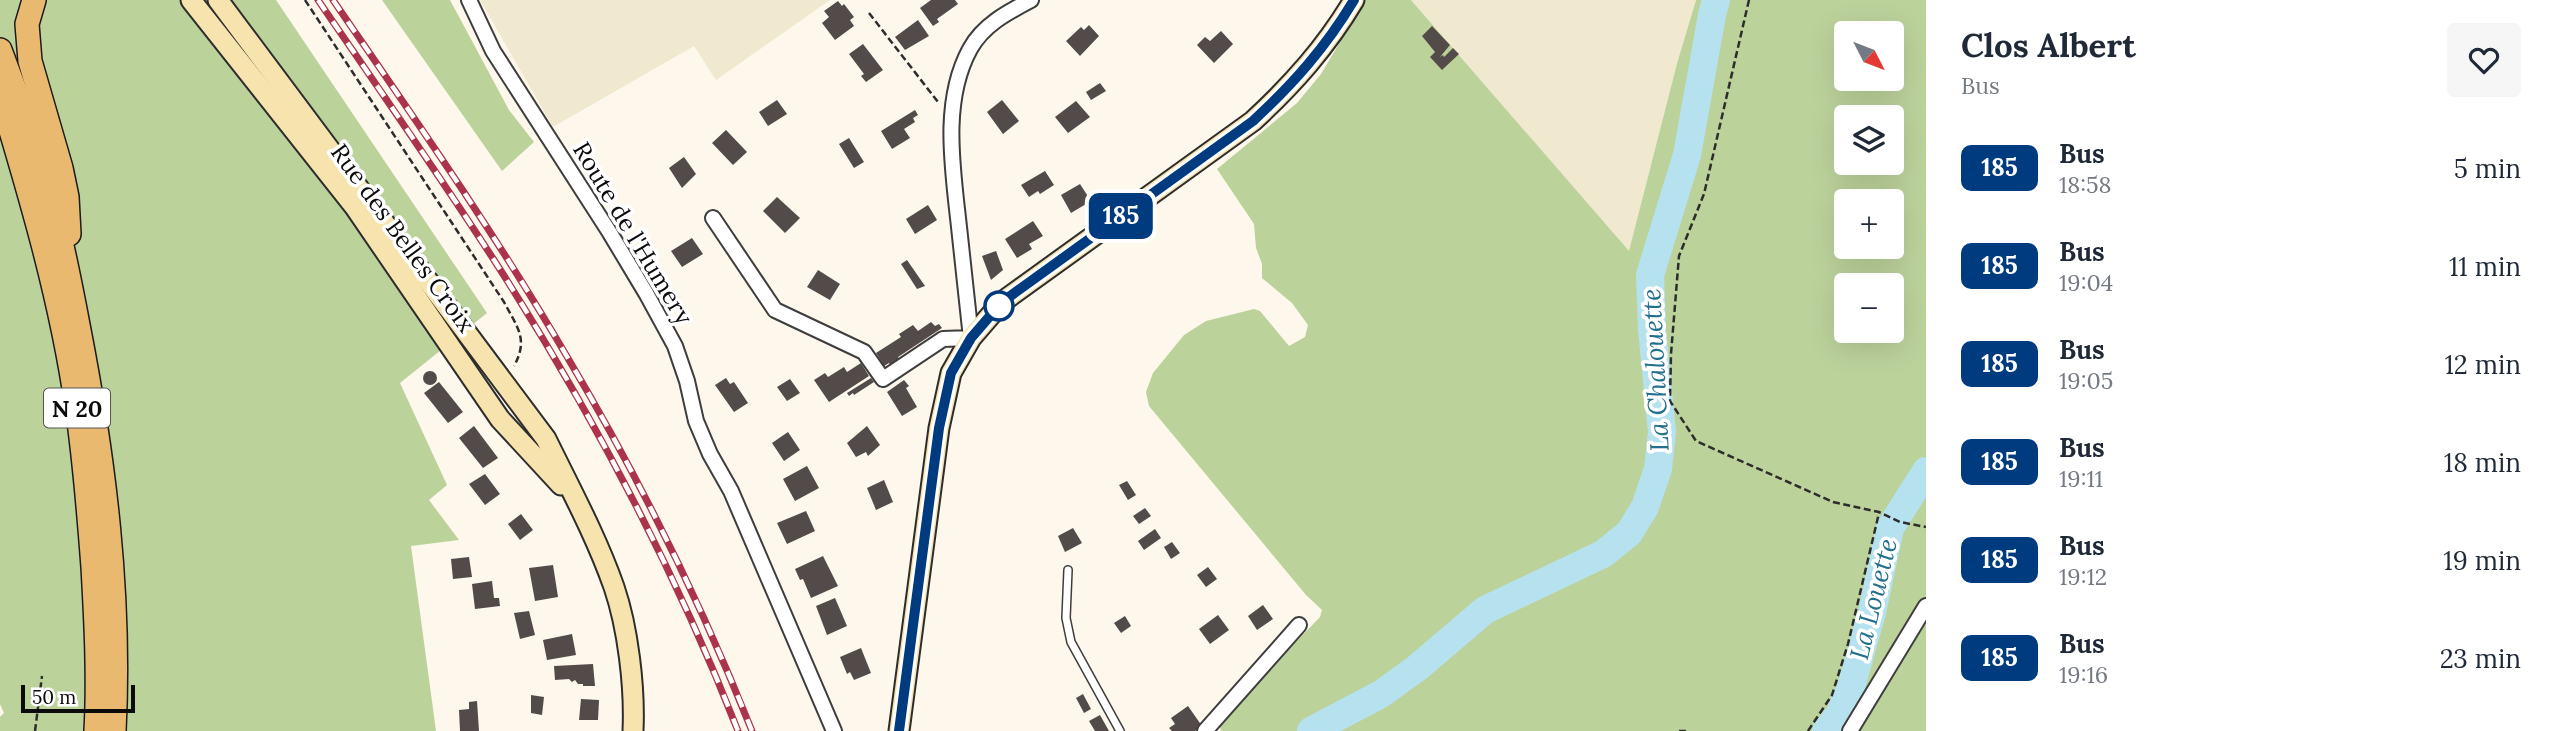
<!DOCTYPE html>
<html lang="fr">
<head>
<meta charset="utf-8">
<style>
	body { margin:0; font-family:Lora,serif; background:#f6f6f7; color:#1f2937; height:100vh; display:flex; flex-direction:column; font-size:26px; white-space:nowrap }
	* { box-sizing:border-box; margin:0 }
	p { font-size:23px; color:#747a83 }
	.icon { flex:none; width:38px; height:38px; fill:none; stroke:currentColor; stroke-width:2; stroke-linecap:round; stroke-linejoin:round }
	.map { position:relative; flex:1; overflow:hidden }
	.side { display:flex; flex-direction:column; background:#fff; width:630px }
	.side>* { flex:none }
	.badge { padding:0 14px; border-radius:10px; font-size:24px; line-height:46px }
	.needle { width:46px; rotate:132deg }
	.buttons { position:absolute; left:1834px; top:21px; display:grid; gap:14px }
	.buttons a { display:grid; place-items:center; width:70px; height:70px; border-radius:7px; background:#fff; box-shadow:0 7px 28px #0002; font-size:35px }
	.scale { position:absolute; left:21px; bottom:18px; width:114px; box-sizing:border-box; padding-left:7px; border:4px solid #0b0b0b; border-top:0; font-size:19px; line-height:24px; white-space:nowrap; color:#0b0b0b; -webkit-text-stroke:5px #fff; paint-order:stroke }
	.map>.badge { position:absolute; translate:-50% -50%; box-shadow:0 0 0 4px #fff }
	.round { display:grid; place-items:center; flex:none; width:74px; height:74px; border-radius:7px; background:#f6f6f7 }
	.summary { display:flex; align-items:center; justify-content:space-between; height:119px; padding:0 35px }
	h1 { font-size:33px; font-weight:700; line-height:52px }
	ul { padding:0; list-style:none }
	li { display:flex; align-items:center; gap:21px; height:98px; padding:0 35px }
	li div { flex:1 }
	li b { display:block; font-size:26px }
	li em { font-style:normal }
	li .badge { min-width:77px; font-weight:700; text-align:center }
	main { display:flex; flex:1; min-height:0 }
	.map>svg:first-child { display:block }
</style>
</head>
<body>
<main>
<div class="map">
<svg width="1926" height="731" viewBox="0 0 1926 731">
	<rect width="100%" height="100%" fill="#fdf7ec"/>
	<!-- farmland -->
	<g fill="#f0e8cf">
		<path d="M480,0H830L716,80L694,46L553,127Z"/>
		<path d="M1411,0H1696L1678,60L1676,88L1629,252Z"/>
	</g>
	<!-- forest -->
	<g fill="#bcd29b" fill-rule="evenodd">
		<path d="M0,0H276L487,313L400,383L447,485L429,500L459,540L411,546L436,731H0V717L4,713L0,704Z"/>
		<path d="M382,0H450L509,110L534,142L502,171Z"/>
		<path d="M1365,0H1411L1629,251L1678,60L1696,0H1926V731H1221L1219,722L1320,617L1322,610L1306,595L1149,406L1146,392L1153,373L1184,335L1206,321L1254,309L1260,311L1289,346L1305,337L1308,325L1292,303L1262,278V264L1256,248L1254,224L1217,169L1297,103L1321,74ZM1846,33H1892V79H1846ZM1846,117H1892V163H1846ZM1846,201H1892V247H1846ZM1846,285H1892V331H1846Z"/>
	</g>
	<!-- water -->
	<path fill="#b6e2ef" stroke="#45a0bd" stroke-width="2" d="M1926,458V485L1904,517L1889,511Z"/>
	<g fill="none" stroke-linecap="round" stroke-linejoin="round">
		<!-- river -->
		<g stroke="#b6e2ef" stroke-width="28">
			<path d="M1311,731L1381,694L1417,668L1485,610L1603,554L1629,533L1645,507L1658,469L1662,432L1652,329L1650,275L1687,155L1712,15L1716,0"/>
			<path d="M1826,731L1840,713L1851,687L1872,612L1890,528L1926,471"/>
		</g>
	</g>
	<!-- building -->
	<g fill="#534b49">
		<path d="M931,0H955L958,4L937,19L939,22L933,26L920,8Z"/>
		<path d="M838,1L842,6L844,4L854,17L850,20L854,26L835,40L822,23L829,17L824,11Z"/>
		<path d="M918,20L929,36L905,50L895,37Z"/>
		<path d="M1089,25L1099,36L1080,56L1066,41L1081,27L1084,30Z"/>
		<path d="M1432,26L1450,45L1440,57L1443,55L1444,57L1453,48L1459,54L1442,70L1430,57L1435,52L1422,36Z"/>
		<path d="M1221,31L1233,44L1214,63L1197,45L1205,37L1210,41Z"/>
		<path d="M863,44L883,70L866,82L861,76L864,74L849,54Z"/>
		<path d="M1100,83L1106,91L1091,100L1086,92Z"/>
		<path d="M777,100L787,114L768,126L759,112Z"/>
		<path d="M1002,100L1019,121L1003,134L987,112Z"/>
		<path d="M1076,101L1090,117L1068,133L1055,117Z"/>
		<path d="M915,110L918,115L913,118L915,122L904,129L910,138L892,149L881,131Z"/>
		<path d="M726,130L747,152L733,165L712,143Z"/>
		<path d="M849,138L864,162L854,168L839,144Z"/>
		<path d="M684,157L696,174L682,188L669,168Z"/>
		<path d="M1045,171L1054,185L1040,194L1038,191L1029,197L1021,185Z"/>
		<path d="M1080,184L1091,201L1071,213L1061,195Z"/>
		<path d="M777,197L800,218L785,233L763,211Z"/>
		<path d="M928,205L937,220L915,234L906,219Z"/>
		<path d="M1033,221L1043,236L1029,244L1032,249L1017,258L1005,239Z"/>
		<path d="M692,238L703,254L682,267L671,251Z"/>
		<path d="M996,251L1003,270L991,280L982,256Z"/>
		<path d="M907,260L925,286L917,289L901,264Z"/>
		<path d="M818,270L840,284L830,300L807,287Z"/>
		<path d="M931,322L935,326L939,324L942,328L898,357L901,362L892,368L889,363L884,366L876,353L901,337L899,334L913,325L918,331Z"/>
		<path d="M861,363L869,376L829,402L814,380L825,373L828,377L844,367L847,372Z"/>
		<circle cx="430" cy="378" r="7"/>
		<path d="M726,378L730,384L734,382L748,403L734,412L715,385Z"/>
		<path d="M871,378L874,382L854,395L853,393L849,396L847,393Z"/>
		<path d="M790,379L800,393L787,401L777,387Z"/>
		<path d="M904,380L909,386L906,388L917,407L902,416L887,392Z"/>
		<path d="M439,382L463,412L448,423L424,393Z"/>
		<path d="M474,426L498,458L483,468L459,438Z"/>
		<path d="M867,426L880,445L868,456L866,452L856,457L847,443Z"/>
		<path d="M788,432L800,450L784,461L772,443Z"/>
		<path d="M807,466L819,488L795,501L783,479Z"/>
		<path d="M485,474L500,494L485,505L469,484Z"/>
		<path d="M884,480L893,502L876,510L867,488Z"/>
		<path d="M1127,481L1136,495L1128,500L1119,485Z"/>
		<path d="M1145,508L1151,516L1139,524L1133,516Z"/>
		<path d="M806,511L815,531L787,544L777,523Z"/>
		<path d="M521,514L533,530L520,540L508,524Z"/>
		<path d="M1073,528L1082,543L1065,552L1058,536Z"/>
		<path d="M1155,529L1161,538L1144,550L1138,541Z"/>
		<path d="M1172,542L1180,553L1171,559L1164,547Z"/>
		<path d="M823,556L838,586L811,598L803,579L800,580L795,569Z"/>
		<path d="M469,557L472,577L453,579L451,559Z"/>
		<path d="M553,565L558,597L535,601L529,568Z"/>
		<path d="M1208,567L1217,579L1206,587L1197,575Z"/>
		<path d="M492,581L494,598H499L500,606L475,609L472,584Z"/>
		<path d="M835,598L847,626L827,635L816,606Z"/>
		<path d="M1263,605L1273,619L1257,630L1248,616Z"/>
		<path d="M529,611L535,635L520,639L514,613Z"/>
		<path d="M1218,615L1229,630L1210,644L1199,629Z"/>
		<path d="M1125,616L1131,626L1121,633L1114,623Z"/>
		<path d="M572,634L576,655L547,660L543,640Z"/>
		<path d="M861,648L871,673L854,680L850,672L847,674L840,657Z"/>
		<path d="M593,664L595,686H583V684H578L575,680L572,682L569,679L555,680L554,666Z"/>
		<path d="M1083,694L1091,709L1084,713L1076,698Z"/>
		<path d="M531,695L544,697L542,715L531,713Z"/>
		<path d="M581,699L599,700L598,720H579Z"/>
		<path d="M477,701L479,731H460L459,710L469,709V702Z"/>
		<path d="M1188,706L1202,726L1195,731H1172L1169,728L1175,724L1171,718Z"/>
		<path d="M1100,715L1109,731H1095L1089,721Z"/>
	</g>
	<g fill="none" stroke-linecap="round" stroke-linejoin="round">
		<!-- lane casing -->
		<g stroke="#3e3e3e" stroke-width="10">
			<path id="lane" d="M1068,570L1066,618L1071,642L1120,731"/>
		</g>
		<!-- street casing -->
		<g stroke="#3e3e3e" stroke-width="18">
			<g id="street">
				<path d="M469,0L493,51L610,233L646,293L675,346L687,381L696,421L710,454L731,491L834,731"/>
				<path d="M713,218L775,310L864,352L883,379L943,339L971,338C967,301 963,264 959,227C953,170 941,102 970,49C983,25 1008,12 1031,0"/>
				<path d="M1205,731L1299,625"/>
				<path d="M1850,731L1926,606"/>
			</g>
		</g>
		<!-- secondary casing -->
		<g stroke="#2d2d2d" stroke-width="23">
			<g id="secondary">
				<path d="M191,0L354,206L500,419L561,485"/>
				<path d="M218,0L546,439C570,488 596,536 614,587C628,628 635,687 633,731"/>
				<path d="M899,731L939,428L951,373L971,338L1002,302L1253,121C1293,84 1326,47 1354,0"/>
			</g>
		</g>
		<!-- primary casing -->
		<g stroke="#1c1c1c" stroke-width="26">
			<g id="primary">
				<path d="M34,0L27,24L30,61L61,168L67,197L69,234"/>
				<path d="M0,50C16,93 33,137 46,180C59,228 69,277 78,325C104,458 121,595 114,731"/>
				<path d="M0,94C31,197 62,302 77,408C85,461 89,514 93,567C96,621 99,676 96,731"/>
			</g>
		</g>
		<!-- path -->
		<g stroke="#2d2d2d" stroke-width="2.5" stroke-dasharray="7 3.5" stroke-linecap="butt">
			<path d="M305,0L504,302C517,327 529,339 514,366"/>
			<path d="M1749,0L1704,194L1679,256L1671,354L1670,401L1696,441L1833,502L1879,512L1900,522L1926,527"/>
			<path d="M869,13L938,102"/>
			<path d="M35,731L42,676"/>
			<path d="M1679,731H1687"/>
			<path d="M1808,731L1832,695L1848,644L1879,513"/>
		</g>
		<!-- lane -->
		<use href="#lane" stroke="#fff" stroke-width="7"/>
		<!-- street -->
		<use href="#street" stroke="#fff" stroke-width="14"/>
		<!-- secondary -->
		<use href="#secondary" stroke="#f6e3ae" stroke-width="19"/>
		<!-- primary -->
		<use href="#primary" stroke="#e9b970" stroke-width="23"/>
		<!-- rail casing -->
		<g stroke="#ab344c" stroke-width="7">
			<g id="rail">
				<path d="M318,0C377,86 437,172 494,260C589,408 674,567 738,731"/>
				<path d="M333,0C414,118 497,236 569,360C639,478 701,603 752,731"/>
			</g>
		</g>
		<!-- rail -->
		<use href="#rail" stroke="#fff" stroke-width="4.5" stroke-dasharray="13" stroke-linecap="butt"/>
	</g>
	<g fill="none" stroke-linecap="round" stroke-linejoin="round">
		<!-- line casing -->
		<g stroke="#fff" stroke-width="16">
			<path id="line" d="M899,731L939,428L951,373L971,338L1002,302L1253,121C1293,84 1326,47 1354,0"/>
		</g>
		<!-- line -->
		<use href="#line" stroke="#003b80" stroke-width="10"/>
	</g>
	<!-- markers -->
	<circle fill="#fff" stroke="#003b80" stroke-width="3.5" cx="999" cy="306" r="14"/>
	<g text-anchor="middle" dominant-baseline="central" stroke-width="7" stroke-linejoin="round" paint-order="stroke">
		<!-- shield labels -->
		<rect fill="#fff" stroke="#545454" stroke-width="2" x="44" y="388.5" width="66" height="39" rx="5"/>
		<g font-size="23" font-weight="bold" fill="#0b0b0b">
			<text x="77" y="408">N 20</text>
		</g>
		<!-- street labels -->
		<g font-size="24" fill="#0b0b0b" stroke="#fff">
			<text transform="translate(633 233) rotate(59)">Route de l'Humery</text>
			<text transform="translate(403 238) rotate(54)">Rue des Belles Croix</text>
		</g>
		<!-- water labels -->
		<g font-size="26" font-style="italic" fill="#23708e" stroke="#fff">
			<text transform="translate(1655 370) rotate(-93)">La Chalouette</text>
			<text transform="translate(1873 599) rotate(-76)">La Louette</text>
		</g>
	</g>
</svg>
<div class="buttons">
<a><svg class="needle" viewBox="-14 -14 28 28"><path d="M0-13l5 13h-10z" fill="#e53935"/><path d="M0 13l5-13h-10z" fill="#747a83"/></svg></a>
<a><svg class="icon" aria-label="layers" viewBox="0 0 24 24"><path d="M12 4l9 5-9 5-9-5zM3 14l9 5 9-5"/></svg></a>
<a>+</a>
<a>−</a>
</div>
<div class="scale">50 m</div>
<b class="badge" style="left:1121px;top:216px;background:#003b80;color:#fff">185</b>
</div>
<section class="side">
<div class="summary"><div><h1>Clos Albert</h1><p>Bus</p></div><a class="round"><svg class="icon" aria-label="heart" viewBox="0 0 24 24"><path d="M12 20l-8-8c-3-5 5-10 8-4 3-6 11-1 8 4z"/></svg></a></div>
<ul>
<li><span class="badge" style="background:#003b80;color:#fff">185</span><div><b>Bus</b><p>18:58</p></div><em>5 min</em></li>
<li><span class="badge" style="background:#003b80;color:#fff">185</span><div><b>Bus</b><p>19:04</p></div><em>11 min</em></li>
<li><span class="badge" style="background:#003b80;color:#fff">185</span><div><b>Bus</b><p>19:05</p></div><em>12 min</em></li>
<li><span class="badge" style="background:#003b80;color:#fff">185</span><div><b>Bus</b><p>19:11</p></div><em>18 min</em></li>
<li><span class="badge" style="background:#003b80;color:#fff">185</span><div><b>Bus</b><p>19:12</p></div><em>19 min</em></li>
<li><span class="badge" style="background:#003b80;color:#fff">185</span><div><b>Bus</b><p>19:16</p></div><em>23 min</em></li>
</ul>
</section>
</main>
</body>
</html>
